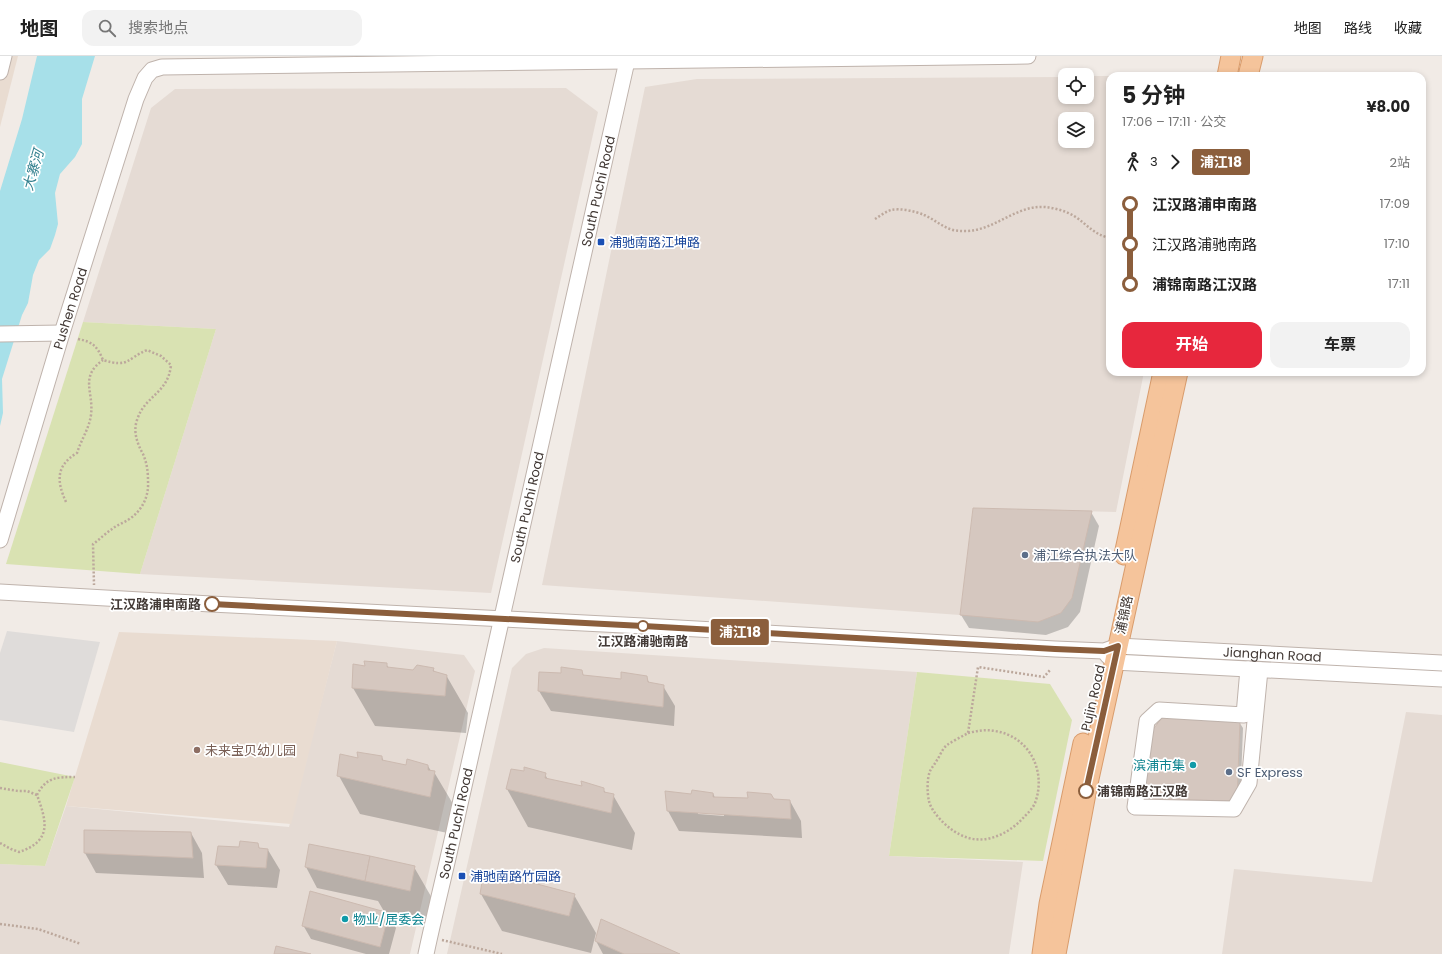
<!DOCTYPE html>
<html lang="zh">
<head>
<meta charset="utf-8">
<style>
	body { margin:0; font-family:Poppins,"Noto Sans SC",sans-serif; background:#f2f2f2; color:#222; height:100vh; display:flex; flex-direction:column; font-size:15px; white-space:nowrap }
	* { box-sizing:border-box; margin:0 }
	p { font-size:13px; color:#767676 }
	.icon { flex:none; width:22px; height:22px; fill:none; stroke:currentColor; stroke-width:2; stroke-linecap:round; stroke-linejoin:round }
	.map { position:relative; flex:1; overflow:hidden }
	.drawer { position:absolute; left:1106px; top:16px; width:320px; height:304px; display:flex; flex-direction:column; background:#fff; border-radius:12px; box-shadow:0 2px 6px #0003 }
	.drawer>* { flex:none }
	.badge { padding:0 8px; border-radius:3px; font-size:14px; line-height:26px }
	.controls { position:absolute; left:1058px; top:12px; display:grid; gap:8px }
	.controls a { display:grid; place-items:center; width:36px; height:36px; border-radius:8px; background:#fff; box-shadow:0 2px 6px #0003; font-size:20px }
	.map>.badge { position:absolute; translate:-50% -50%; box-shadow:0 0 0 2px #fff }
	.legs { display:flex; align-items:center; gap:6px; height:44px; padding:0 16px; font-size:13px }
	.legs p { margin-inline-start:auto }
	.summary { display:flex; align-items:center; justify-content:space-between; height:68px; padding:0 16px }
	h1 { font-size:22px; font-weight:700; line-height:30px }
	.button { display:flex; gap:8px; margin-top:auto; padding:8px 16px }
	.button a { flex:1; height:46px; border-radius:12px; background:#e7273d; color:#fff; font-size:16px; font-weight:700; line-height:46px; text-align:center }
	.button a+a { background:#f2f2f2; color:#222 }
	ul { padding:0 16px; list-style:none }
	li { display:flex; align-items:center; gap:14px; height:40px; font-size:15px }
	li i { display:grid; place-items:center; width:6px; height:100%; margin:0 5px; background:currentColor }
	li i::after { content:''; width:10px; height:10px; margin:-5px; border:3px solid; border-radius:50%; background:#fff }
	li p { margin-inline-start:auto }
	li:first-child i { background:linear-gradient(#0000 50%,currentColor 0) }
	li:last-child i { background:linear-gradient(currentColor 50%,#0000 0) }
	header { display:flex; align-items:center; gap:24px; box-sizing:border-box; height:56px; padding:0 20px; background:#fff; border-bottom:1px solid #e0e0e0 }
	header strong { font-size:19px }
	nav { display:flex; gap:22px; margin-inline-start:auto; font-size:14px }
	.search { width:280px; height:36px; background:#f2f2f2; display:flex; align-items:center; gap:10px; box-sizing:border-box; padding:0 14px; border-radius:12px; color:#767676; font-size:15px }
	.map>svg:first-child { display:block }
</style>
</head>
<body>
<header>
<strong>地图</strong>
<div class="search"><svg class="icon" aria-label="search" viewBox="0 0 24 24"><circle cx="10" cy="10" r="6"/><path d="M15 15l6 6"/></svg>搜索地点</div>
<nav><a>地图</a><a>路线</a><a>收藏</a></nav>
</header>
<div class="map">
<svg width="1442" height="898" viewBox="0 0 1442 898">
	<rect width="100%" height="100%" fill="#f1ebe6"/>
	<!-- residential -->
	<g fill="#e5dbd4" fill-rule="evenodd">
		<path d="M1087,20H1110V316H1144L1116,456L973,452L960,559L542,529L645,31L697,23L1065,21V41H1087ZM1065,63H1087V85H1065Z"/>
		<path d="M566,32L598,56L491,537L140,518L216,273L83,266L151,52L175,33Z"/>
		<path d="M337,585L464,599L475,615L410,898H0V808L45,810L66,750L289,771Z"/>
		<path d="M544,592L917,616L889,800L1023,806L1009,898H447L512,612L526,598Z"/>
		<path d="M1406,656L1442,659V898H1222L1234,813L1372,826Z"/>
	</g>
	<!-- education -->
	<g fill="#e9dcd1">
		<path d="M0,0H18L0,71Z"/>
		<path d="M119,576L337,585L291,768L66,750Z"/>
	</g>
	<!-- green -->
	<g fill="#d9e2b2">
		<path d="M83,266L216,273L140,518L6,508Z"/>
		<path d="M917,616L1050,628L1072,664L1043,805L889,800Z"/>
		<path d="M0,706L75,721L45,810L0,808Z"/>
	</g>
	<!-- parking -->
	<path fill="#dfdcda" d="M7,575L100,586L74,676L0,664V597Z"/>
	<!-- water -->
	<path fill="#a7e0e9" d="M37,0H95L82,43V88L75,101L60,118L55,137L58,168L55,179L50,193L39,204L33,219L28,247L22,259L2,323L3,357L0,370V135L22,63Z"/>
	<!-- shadow -->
	<g fill="#0003" fill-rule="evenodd">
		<path d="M1091,456L1099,470L1080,556L1068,571L1046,579L969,572L961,559Z"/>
		<path d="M386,608L389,612L414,615L433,613L435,616L446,619L468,657L466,677L375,670L353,632L354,609L366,611Z"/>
		<path d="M581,615L584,620L622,625L646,621L650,628L663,630L675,650L674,670L551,655L539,635L562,619Z"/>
		<path d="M1239,666L1243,672L1240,751L1149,749L1145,742Z"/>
		<path d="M382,701L384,706L407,710H428L431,715L434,716L456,753L452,778L360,758L339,720L359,703Z"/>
		<path d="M512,714L545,718L548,724L583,731L603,733L606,737L613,739L635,777L632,794L528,771L507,733Z"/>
		<path d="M713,737L715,742L790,745L801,765L802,782L679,775L668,755L691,739ZM698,756L724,758V760L698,758Z"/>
		<path d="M191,777L202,797L204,822L96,817L85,797Z"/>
		<path d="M257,788L260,793L268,794L280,814L277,832L228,829L216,809L219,791L240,792Z"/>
		<path d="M310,789L414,811L436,849L432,872L391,863L396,872L389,898H366L311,883L303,869L385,857L378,845L317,832L306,811Z"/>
		<path d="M481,838L574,839L596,877L591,897L502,875Z"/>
		<path d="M596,885L677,898H603Z"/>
	</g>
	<!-- building -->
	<g fill="#d5c7bf" stroke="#ccbab0">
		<path d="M973,452L1092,455L1072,542L1061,557L1038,566L960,559Z"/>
		<path d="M364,605L387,607V611L413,614L417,609L434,612L433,615L447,619L445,640L352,632L353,608L365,610Z"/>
		<path d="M561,611L582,614L583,619L621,623V616L647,620L648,626L664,629L663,651L538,635L539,616L561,617Z"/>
		<path d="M1164,659L1240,665L1237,745L1144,743L1151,676Z"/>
		<path d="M357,696L382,700V704L406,709L407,703L428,709V714L435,715L430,741L337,720L340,698L358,702Z"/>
		<path d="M524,711L546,717L545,722L582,730L581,725L604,732V736L614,738L611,757L506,733L511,713L524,715Z"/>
		<path d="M692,734L713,737V741L748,742L747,736L771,738L774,743L790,744L791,763L667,755L665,735L691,738Z"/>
		<path d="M84,774L191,776L193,802L84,797Z"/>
		<path d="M240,785L258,787L259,792L268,793L266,812L215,809L218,790L239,791Z"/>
		<path d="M309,788L370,800L365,825L305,811Z"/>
		<path d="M370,800L415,810L410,835L365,825Z"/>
		<path d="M484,814L575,838L569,860L480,838Z"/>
		<path d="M310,835L389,857L380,891L302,870Z"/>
		<path d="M601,863L680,898H624L595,885Z"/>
		<path d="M276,890L311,898H274Z"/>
	</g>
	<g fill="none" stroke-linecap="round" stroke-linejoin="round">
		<!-- minor casing -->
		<g stroke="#bfb3ac" stroke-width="17">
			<g id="minor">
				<path d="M0,16L4,0"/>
				<path d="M0,278L62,277"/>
				<path id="s1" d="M0,484L62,277L136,43L145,22L152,14L162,11L1028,0"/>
				<path id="s2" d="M0,536L211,548L643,570L1055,593L1104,595L1118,590L1442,607"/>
				<path d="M1107,599L1114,606L1442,623"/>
				<path d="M1248,613L1244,659L1159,654L1147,665L1135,751L1234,753L1249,727L1260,614"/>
				<path id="s3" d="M426,898C436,851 448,805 458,757L627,5"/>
			</g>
		</g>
		<!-- major casing -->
		<g stroke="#d99c6c" stroke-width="21">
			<g id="major">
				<path d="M1227,20L1231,0"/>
				<path d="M1248,20L1253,0"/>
				<path d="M1124,499L1163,316"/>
				<path d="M1042,898L1049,848L1083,687"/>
				<path d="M1056,898L1087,732L1178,316"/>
			</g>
		</g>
		<!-- path -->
		<g stroke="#bca89c" stroke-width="2.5" stroke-dasharray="2 2" stroke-linecap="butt">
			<path d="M875,163C880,160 885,156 891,154C900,152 915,155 924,159C934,163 942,171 953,174C957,175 961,175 965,175C995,175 1015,149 1045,151C1055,152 1066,155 1074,160C1087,168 1094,179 1110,182"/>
			<path d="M78,283C93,286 97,290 103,304C129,312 126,303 147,294L161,300L171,309C168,338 145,339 137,364C133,376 137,387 143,398C147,407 148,416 148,425C149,441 142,455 128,464C123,467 117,469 112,473C106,477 100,483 93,488L94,529"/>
			<path d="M66,446C57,426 55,410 77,397C81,384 89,373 91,359C94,336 79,321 103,304"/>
			<path d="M968,677C977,675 986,673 995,675C1029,680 1047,715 1035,747C1033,752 1028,757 1024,761C1008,779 982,791 959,778C948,773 931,756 929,745C927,737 927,722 930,715C932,711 935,708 937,704C940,700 942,693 947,689C953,685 961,681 968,677L978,611L1044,621L1050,614"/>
			<path d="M0,732L18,735H27L37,739"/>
			<path d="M0,787L11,793L19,796C52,785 47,766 37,739C46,721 57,721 75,721"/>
			<path d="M0,868L38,873L81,888"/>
			<path d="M442,884L502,898"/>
		</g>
		<!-- minor -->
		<use href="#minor" stroke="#fff" stroke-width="15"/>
		<!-- major -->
		<use href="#major" stroke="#f5c49b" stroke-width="19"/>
	</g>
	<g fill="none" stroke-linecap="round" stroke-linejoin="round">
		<!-- line-1 casing -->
		<g stroke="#fff" stroke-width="9">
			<path id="line-1" d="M212,548L643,570L1055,593L1104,595L1118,590L1086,735"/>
		</g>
		<!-- line-1 -->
		<use href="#line-1" stroke="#8b5e3c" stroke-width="6"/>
	</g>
	<!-- markers -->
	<g fill="#1a4fb4" stroke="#fff" stroke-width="1.5">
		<rect x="597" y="182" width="8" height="8" rx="2"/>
		<rect x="458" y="816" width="8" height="8" rx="2"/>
	</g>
	<g fill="#5c6f8a" stroke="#fff" stroke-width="1.5">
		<circle cx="1025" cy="499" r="4"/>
		<circle cx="1229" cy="716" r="4"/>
	</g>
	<g fill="#fff" stroke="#8b5e3c" stroke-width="2">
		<circle cx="212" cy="548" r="7"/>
		<circle cx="643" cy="570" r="5"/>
		<circle cx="1086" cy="735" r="7"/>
	</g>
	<circle fill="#8d6e63" stroke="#fff" stroke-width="1.5" cx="197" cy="694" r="4"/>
	<g fill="#0f9aa8" stroke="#fff" stroke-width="1.5">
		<circle cx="1193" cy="709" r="4"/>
		<circle cx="345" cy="863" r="4"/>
	</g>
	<g text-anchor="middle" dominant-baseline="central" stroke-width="3.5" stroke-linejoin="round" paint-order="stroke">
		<!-- street labels -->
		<g font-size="13" fill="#433a36" stroke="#fff">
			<text stroke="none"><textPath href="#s3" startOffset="782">South Puchi Road</textPath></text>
			<text stroke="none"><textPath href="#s1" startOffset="242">Pushen Road</textPath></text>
			<text stroke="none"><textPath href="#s3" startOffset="458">South Puchi Road</textPath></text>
			<text transform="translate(1124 559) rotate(-78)">浦锦路</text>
			<text stroke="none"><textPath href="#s2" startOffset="1275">Jianghan Road</textPath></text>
			<text transform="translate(1093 642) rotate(-77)">Pujin Road</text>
			<text stroke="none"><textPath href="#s3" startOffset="134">South Puchi Road</textPath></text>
		</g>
		<!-- transit labels -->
		<g font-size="13" fill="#164399" stroke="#fff" text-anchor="start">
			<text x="609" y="186">浦驰南路江坤路</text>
			<text x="470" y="820">浦驰南路竹园路</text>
		</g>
		<!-- service labels -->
		<g font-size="13" fill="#4e5e75" stroke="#fff" text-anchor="start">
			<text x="1033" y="499">浦江综合执法大队</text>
			<text x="1237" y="716">SF Express</text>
		</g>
		<!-- stop labels -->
		<g font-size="13" font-weight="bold" fill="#433a36" stroke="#fff" text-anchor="end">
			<text x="201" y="548">江汉路浦申南路</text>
			<text x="643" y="585" text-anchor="middle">江汉路浦驰南路</text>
			<text x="1097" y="735" text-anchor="start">浦锦南路江汉路</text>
		</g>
		<!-- education labels -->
		<g font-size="13" fill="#785e54" stroke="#fff" text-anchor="start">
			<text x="205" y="694">未来宝贝幼儿园</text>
		</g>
		<!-- culture labels -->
		<g font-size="13" fill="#0d838f" stroke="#fff" text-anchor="end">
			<text x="1185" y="709">滨浦市集</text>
			<text x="353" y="863" text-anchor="start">物业/居委会</text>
		</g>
		<!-- water labels -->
		<g font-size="14" font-style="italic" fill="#33808f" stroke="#fff">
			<text transform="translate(33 114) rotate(-74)">大寨河</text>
		</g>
	</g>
</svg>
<div class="controls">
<a><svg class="icon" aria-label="locate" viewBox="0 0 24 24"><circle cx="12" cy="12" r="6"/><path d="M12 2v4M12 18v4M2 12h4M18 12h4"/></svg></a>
<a><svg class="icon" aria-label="layers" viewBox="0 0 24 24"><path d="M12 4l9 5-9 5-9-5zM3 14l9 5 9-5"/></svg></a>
</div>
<b class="badge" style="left:740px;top:576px;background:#8b5e3c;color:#fff">浦江18</b>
<section class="drawer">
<div class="summary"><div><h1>5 分钟</h1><p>17:06 – 17:11 · 公交</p></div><b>¥8.00</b></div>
<div class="legs"><svg class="icon" aria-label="walk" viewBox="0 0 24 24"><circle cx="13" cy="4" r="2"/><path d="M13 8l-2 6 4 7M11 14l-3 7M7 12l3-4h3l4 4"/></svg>3<svg class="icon" aria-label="forward" viewBox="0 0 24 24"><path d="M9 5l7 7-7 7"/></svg><b class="badge" style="background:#8b5e3c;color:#fff">浦江18</b><p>2站</p></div>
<ul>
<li><i style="color:#8b5e3c"></i><b>江汉路浦申南路</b><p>17:09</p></li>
<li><i style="color:#8b5e3c"></i><span>江汉路浦驰南路</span><p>17:10</p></li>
<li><i style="color:#8b5e3c"></i><b>浦锦南路江汉路</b><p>17:11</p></li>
</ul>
<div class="button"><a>开始</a><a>车票</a></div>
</section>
</div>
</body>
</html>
